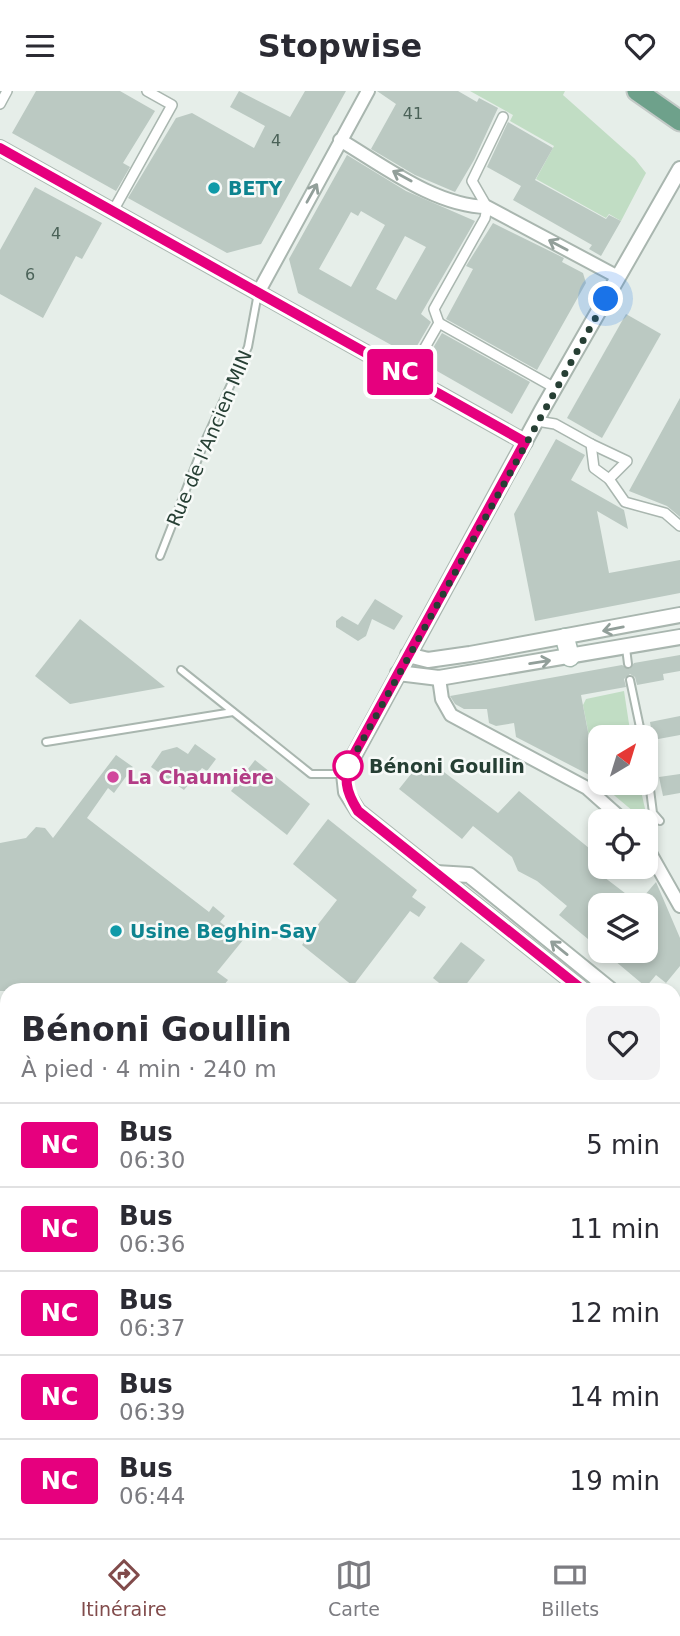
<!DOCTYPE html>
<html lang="fr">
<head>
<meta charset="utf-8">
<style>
	body { margin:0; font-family:"DejaVu Sans",sans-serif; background:#f2f2f3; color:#2b2b33; height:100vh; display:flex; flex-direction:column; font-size:26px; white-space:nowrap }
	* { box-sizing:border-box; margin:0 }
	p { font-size:23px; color:#7c7c81 }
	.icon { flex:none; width:38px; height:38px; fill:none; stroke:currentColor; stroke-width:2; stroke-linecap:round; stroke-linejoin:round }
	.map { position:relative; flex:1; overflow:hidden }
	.panel { position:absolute; left:0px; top:892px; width:681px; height:555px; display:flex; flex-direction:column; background:#fff; border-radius:21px 21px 0 0; box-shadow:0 4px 10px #0003 }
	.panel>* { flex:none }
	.badge { padding:0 14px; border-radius:5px; font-size:24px; line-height:46px }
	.needle { width:46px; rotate:38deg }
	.fabs { position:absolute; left:588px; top:634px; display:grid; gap:14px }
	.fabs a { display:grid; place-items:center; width:70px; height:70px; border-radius:14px; background:#fff; box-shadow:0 4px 10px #0003; font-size:35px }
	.you { position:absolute; width:35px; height:35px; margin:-18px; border:5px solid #fff; border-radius:50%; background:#1a73e8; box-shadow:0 0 0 10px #1a73e833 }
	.map>.badge { position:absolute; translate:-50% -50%; box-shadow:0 0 0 4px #fff }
	.round { display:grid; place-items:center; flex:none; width:74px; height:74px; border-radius:14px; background:#f2f2f3 }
	.headline { display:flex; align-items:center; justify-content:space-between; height:119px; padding:0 21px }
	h1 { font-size:33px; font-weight:700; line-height:52px }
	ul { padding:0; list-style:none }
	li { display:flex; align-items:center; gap:21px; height:84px; padding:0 21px; border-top:2px solid #e1e1e2 }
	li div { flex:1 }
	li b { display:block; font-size:26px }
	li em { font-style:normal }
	li .badge { min-width:77px; font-weight:700; text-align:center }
	header { display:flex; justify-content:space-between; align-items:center; height:91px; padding:0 21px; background:#fff; font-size:32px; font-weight:700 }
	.menu { display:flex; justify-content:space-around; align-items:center; height:98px; border-top:2px solid #e1e1e2; background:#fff; font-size:19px; color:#7c7c81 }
	.menu a { display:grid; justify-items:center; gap:4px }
	.menu .active { color:#814b4b }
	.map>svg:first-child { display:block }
</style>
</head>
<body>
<header><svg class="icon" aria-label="menu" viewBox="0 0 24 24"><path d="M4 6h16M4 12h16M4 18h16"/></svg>Stopwise<svg class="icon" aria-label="heart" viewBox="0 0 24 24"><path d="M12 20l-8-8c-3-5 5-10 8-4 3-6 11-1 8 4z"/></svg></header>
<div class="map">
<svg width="680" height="1447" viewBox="0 0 680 1447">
	<rect width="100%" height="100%" fill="#e6eee9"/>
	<!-- green -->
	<g fill="#c1ddc4">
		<path d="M470,0H565L563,4L635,68L646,82L621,130L609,123L606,127L536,88L554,55L510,30L513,24Z"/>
		<path d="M624,600L631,646H600V691H639L648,731H646L590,684L596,681L583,614L586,608Z"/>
	</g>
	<!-- water -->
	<path fill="#92cfce" d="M5,1188L7,1440H343L349,1447H0V1194Z"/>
	<!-- building -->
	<g fill="#bbc9c2" fill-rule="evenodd">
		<path d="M36,0H120L155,20L123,72L130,76L116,100L12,42Z"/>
		<path d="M239,0L290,26L305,0H346L261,153L227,162L128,107L176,27L192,22L254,57L265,35L230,16Z"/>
		<path d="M377,0H458L477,11L479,7L498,17L474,69L455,101L415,84L371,58L396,13Z"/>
		<path d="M508,31L553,57L535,89L606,128L609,124L621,130L601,165L589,158L592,154L513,109L521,95L487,76Z"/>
		<path d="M347,64L406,100L475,130L421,223L431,231L411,265L298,202L289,168ZM361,120L385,134L351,196L319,178L351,121L358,125ZM405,145L426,156L396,209L376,198Z"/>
		<path d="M35,96L102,132L82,168L76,165L43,227L0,203V159Z"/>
		<path d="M493,132L564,167L562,171L583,182L586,192L537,279L446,228L473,178L466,175Z"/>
		<path d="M626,223L661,243L602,347L567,327Z"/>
		<path d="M442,242L530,291L512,323L430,276L427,267Z"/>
		<path d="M680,307V426L667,415L629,400Z"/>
		<path d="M556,348L585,364L571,389L624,419L628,438L597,420L609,482L680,469V502L535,530L514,423Z"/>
		<path d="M375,508L403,525L394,539L372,528L366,545L358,550L336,536V530L342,525L358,534Z"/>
		<path d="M80,528L165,596L70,613L35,585Z"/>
		<path d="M680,564V580L663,583L664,589L637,594L635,586L630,583L624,588L626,596L581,604L597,688L516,646L514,632L496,635L489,632L487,618H464L455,613L450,605L622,574L629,578L634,572Z"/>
		<path d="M680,625V644L653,649L650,631Z"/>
		<path d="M195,653L216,668L207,680L202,677L184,699L151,676L162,660L177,656L188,663Z"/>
		<path d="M116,664L133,676L114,702L108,697L87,727L209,821L213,815L225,825L220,831L243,849L217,881L228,889L219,900H0V752L26,747L36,736L45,737L53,747Z"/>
		<path d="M255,669L310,713L287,744L231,700Z"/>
		<path d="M432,672L498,722L519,700L600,766V783L638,812L656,791L680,847V875L666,892L656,884L646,896L602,859H646V814H600V858L559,824L567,815L537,790L518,780L512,766L473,735L462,748L399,698L415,678L423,684Z"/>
		<path d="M680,683V702L663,705L659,686Z"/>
		<path d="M328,728L417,799L412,806L426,816L419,826L410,820L353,895L302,854L337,809L293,773Z"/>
		<path d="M461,851L485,869L461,900H449L433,887Z"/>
	</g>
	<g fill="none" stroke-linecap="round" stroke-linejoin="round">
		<!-- service casing -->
		<g stroke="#a9b6af" stroke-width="10">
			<g id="service">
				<path d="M160,465L205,350L248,256L258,202"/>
				<path d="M626,557L628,573"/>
				<path d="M181,579L311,683H342"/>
				<path d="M630,589L642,646"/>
				<path d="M46,651L233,621"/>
				<path d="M646,667L653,722L660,730"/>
			</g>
		</g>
		<!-- pedestrian casing -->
		<g stroke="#a9b6af" stroke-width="12">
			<g id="pedestrian">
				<path d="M0,13L7,0"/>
				<path d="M113,120L172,14L147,0"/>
				<path d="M439,232L555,297"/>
				<path d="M408,286L439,232L434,218L485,127L487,116L472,90L503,26"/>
				<path d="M537,330L555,333L591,353L594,377L609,388L625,411L665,422L680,435"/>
				<path d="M591,353L627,370L609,388"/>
			</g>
		</g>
		<!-- minor casing -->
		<g stroke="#a9b6af" stroke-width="16">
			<g id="minor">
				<path d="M340,49C384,75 435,115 487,116L618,186"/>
				<path d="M258,202L368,0"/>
				<path d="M439,587L442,608L451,624L587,697L624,730"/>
				<path d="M646,755L680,815"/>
			</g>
		</g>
		<!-- tertiary casing -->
		<g stroke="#a9b6af" stroke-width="18">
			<g id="tertiary">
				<path d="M0,57L525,351"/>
				<path d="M408,564L428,569L470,563L680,524"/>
				<path d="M398,582L439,587L680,546"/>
				<path d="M436,782L469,784L612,900"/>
				<path d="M584,900L358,720L346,701L344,683L542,319L680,78"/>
				<path d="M674,949L680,954"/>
				<path d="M674,971L680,976"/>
			</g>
		</g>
		<!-- secondary casing -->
		<g stroke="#a5b9af" stroke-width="21">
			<path id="secondary" d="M565,547L570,566"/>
		</g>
		<!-- primary casing -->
		<g stroke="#c2c9c6" stroke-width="23">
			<path id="primary" d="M637,0L680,30"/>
		</g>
		<!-- service -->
		<use href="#service" stroke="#fff" stroke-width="6"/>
		<!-- pedestrian -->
		<use href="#pedestrian" stroke="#fff" stroke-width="9"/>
		<!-- minor -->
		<use href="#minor" stroke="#fff" stroke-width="12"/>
		<!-- tertiary -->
		<use href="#tertiary" stroke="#fff" stroke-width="14"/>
		<!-- secondary -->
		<use href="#secondary" stroke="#fff" stroke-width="18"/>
		<!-- primary -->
		<use href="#primary" stroke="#6ea18b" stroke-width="19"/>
		<!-- rail casing -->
		<g stroke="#617b6f" stroke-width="7">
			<g id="rail">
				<path d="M674,1428L680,1422"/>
				<path d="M652,1447L660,1440"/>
			</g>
		</g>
		<!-- rail -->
		<use href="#rail" stroke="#f7faf8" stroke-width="4.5" stroke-dasharray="13" stroke-linecap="butt"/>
	</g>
	<!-- one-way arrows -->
	<defs><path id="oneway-shaft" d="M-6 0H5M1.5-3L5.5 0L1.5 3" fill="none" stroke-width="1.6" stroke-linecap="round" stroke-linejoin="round" transform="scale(1.75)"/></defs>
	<g stroke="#929f9a">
		<use href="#oneway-shaft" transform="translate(402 85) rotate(-151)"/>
		<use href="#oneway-shaft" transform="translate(312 102) rotate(-61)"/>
		<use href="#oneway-shaft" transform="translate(558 154) rotate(-152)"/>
		<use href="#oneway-shaft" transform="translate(613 538) rotate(169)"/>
		<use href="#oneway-shaft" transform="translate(540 571) rotate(-9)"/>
		<use href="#oneway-shaft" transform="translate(559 857) rotate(-141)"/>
	</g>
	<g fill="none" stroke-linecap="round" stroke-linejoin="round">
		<!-- line casing -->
		<g stroke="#fff" stroke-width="16">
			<path id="line" d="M0,57L525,351L353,665C343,688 345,699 358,720L584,900"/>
		</g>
		<!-- line -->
		<use href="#line" stroke="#e6007e" stroke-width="10"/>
		<!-- walk -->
		<path stroke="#263f34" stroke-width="7" stroke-dasharray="0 12.6" d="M348,675L344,683L606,208"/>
	</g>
	<!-- markers -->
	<g fill="#0f9aa8" stroke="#f7faf8" stroke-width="2.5">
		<circle cx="214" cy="97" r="7"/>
		<circle cx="116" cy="840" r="7"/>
	</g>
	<circle fill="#fff" stroke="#e6007e" stroke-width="3.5" cx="348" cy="675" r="14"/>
	<circle fill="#d1479c" stroke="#f7faf8" stroke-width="2.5" cx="113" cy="686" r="7"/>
	<g text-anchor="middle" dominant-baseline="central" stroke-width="5" stroke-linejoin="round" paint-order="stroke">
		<!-- number labels -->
		<g font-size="16" fill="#4b6258">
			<text x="413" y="22">41</text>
			<text x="276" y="49">4</text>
			<text x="56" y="142">4</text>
			<text x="30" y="183">6</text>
		</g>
		<!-- culture labels -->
		<g font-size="19" font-weight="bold" fill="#0d838f" stroke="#f7faf8" text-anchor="start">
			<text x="228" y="97">BETY</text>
			<text x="130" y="840">Usine Beghin-Say</text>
		</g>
		<!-- street labels -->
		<g font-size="19" fill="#263f34" stroke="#f7faf8">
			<text transform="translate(209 347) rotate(-67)">Rue de l'Ancien MIN</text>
		</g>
		<!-- stop labels -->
		<g font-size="19" font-weight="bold" fill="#263f34" stroke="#f7faf8" text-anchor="start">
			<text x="369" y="675">Bénoni Goullin</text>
		</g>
		<!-- hotel labels -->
		<g font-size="19" font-weight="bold" fill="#b23c85" stroke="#f7faf8" text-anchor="start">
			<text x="127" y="686">La Chaumière</text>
		</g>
	</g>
</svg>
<div class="fabs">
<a><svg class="needle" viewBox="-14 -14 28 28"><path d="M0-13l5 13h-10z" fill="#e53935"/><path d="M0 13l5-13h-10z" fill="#7c7c81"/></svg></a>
<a><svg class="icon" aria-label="locate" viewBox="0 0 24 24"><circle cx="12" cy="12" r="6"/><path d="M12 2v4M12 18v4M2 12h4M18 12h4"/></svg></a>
<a><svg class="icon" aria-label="layers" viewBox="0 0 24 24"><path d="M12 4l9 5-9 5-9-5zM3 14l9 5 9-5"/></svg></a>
</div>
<div class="you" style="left:606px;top:208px"></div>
<b class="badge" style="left:400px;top:281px;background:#e6007e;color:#fff">NC</b>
<section class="panel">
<div class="headline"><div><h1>Bénoni Goullin</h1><p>À pied · 4 min · 240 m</p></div><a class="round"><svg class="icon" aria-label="heart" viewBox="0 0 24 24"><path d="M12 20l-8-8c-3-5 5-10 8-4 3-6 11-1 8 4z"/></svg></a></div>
<ul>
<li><span class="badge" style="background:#e6007e;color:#fff">NC</span><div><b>Bus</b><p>06:30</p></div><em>5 min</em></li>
<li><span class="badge" style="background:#e6007e;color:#fff">NC</span><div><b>Bus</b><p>06:36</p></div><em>11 min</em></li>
<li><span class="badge" style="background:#e6007e;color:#fff">NC</span><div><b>Bus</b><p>06:37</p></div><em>12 min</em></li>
<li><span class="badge" style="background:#e6007e;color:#fff">NC</span><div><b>Bus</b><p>06:39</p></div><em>14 min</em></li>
<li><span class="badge" style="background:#e6007e;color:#fff">NC</span><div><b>Bus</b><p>06:44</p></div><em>19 min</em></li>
</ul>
</section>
</div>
<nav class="menu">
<a class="active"><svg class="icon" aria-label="directions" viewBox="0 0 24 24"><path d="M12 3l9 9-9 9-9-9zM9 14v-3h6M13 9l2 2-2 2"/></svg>Itinéraire</a>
<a><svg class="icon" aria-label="map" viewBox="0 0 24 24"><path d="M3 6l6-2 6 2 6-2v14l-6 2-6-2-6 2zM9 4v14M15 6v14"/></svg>Carte</a>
<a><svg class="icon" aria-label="tickets" viewBox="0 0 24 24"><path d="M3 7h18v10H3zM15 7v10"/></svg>Billets</a>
</nav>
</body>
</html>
